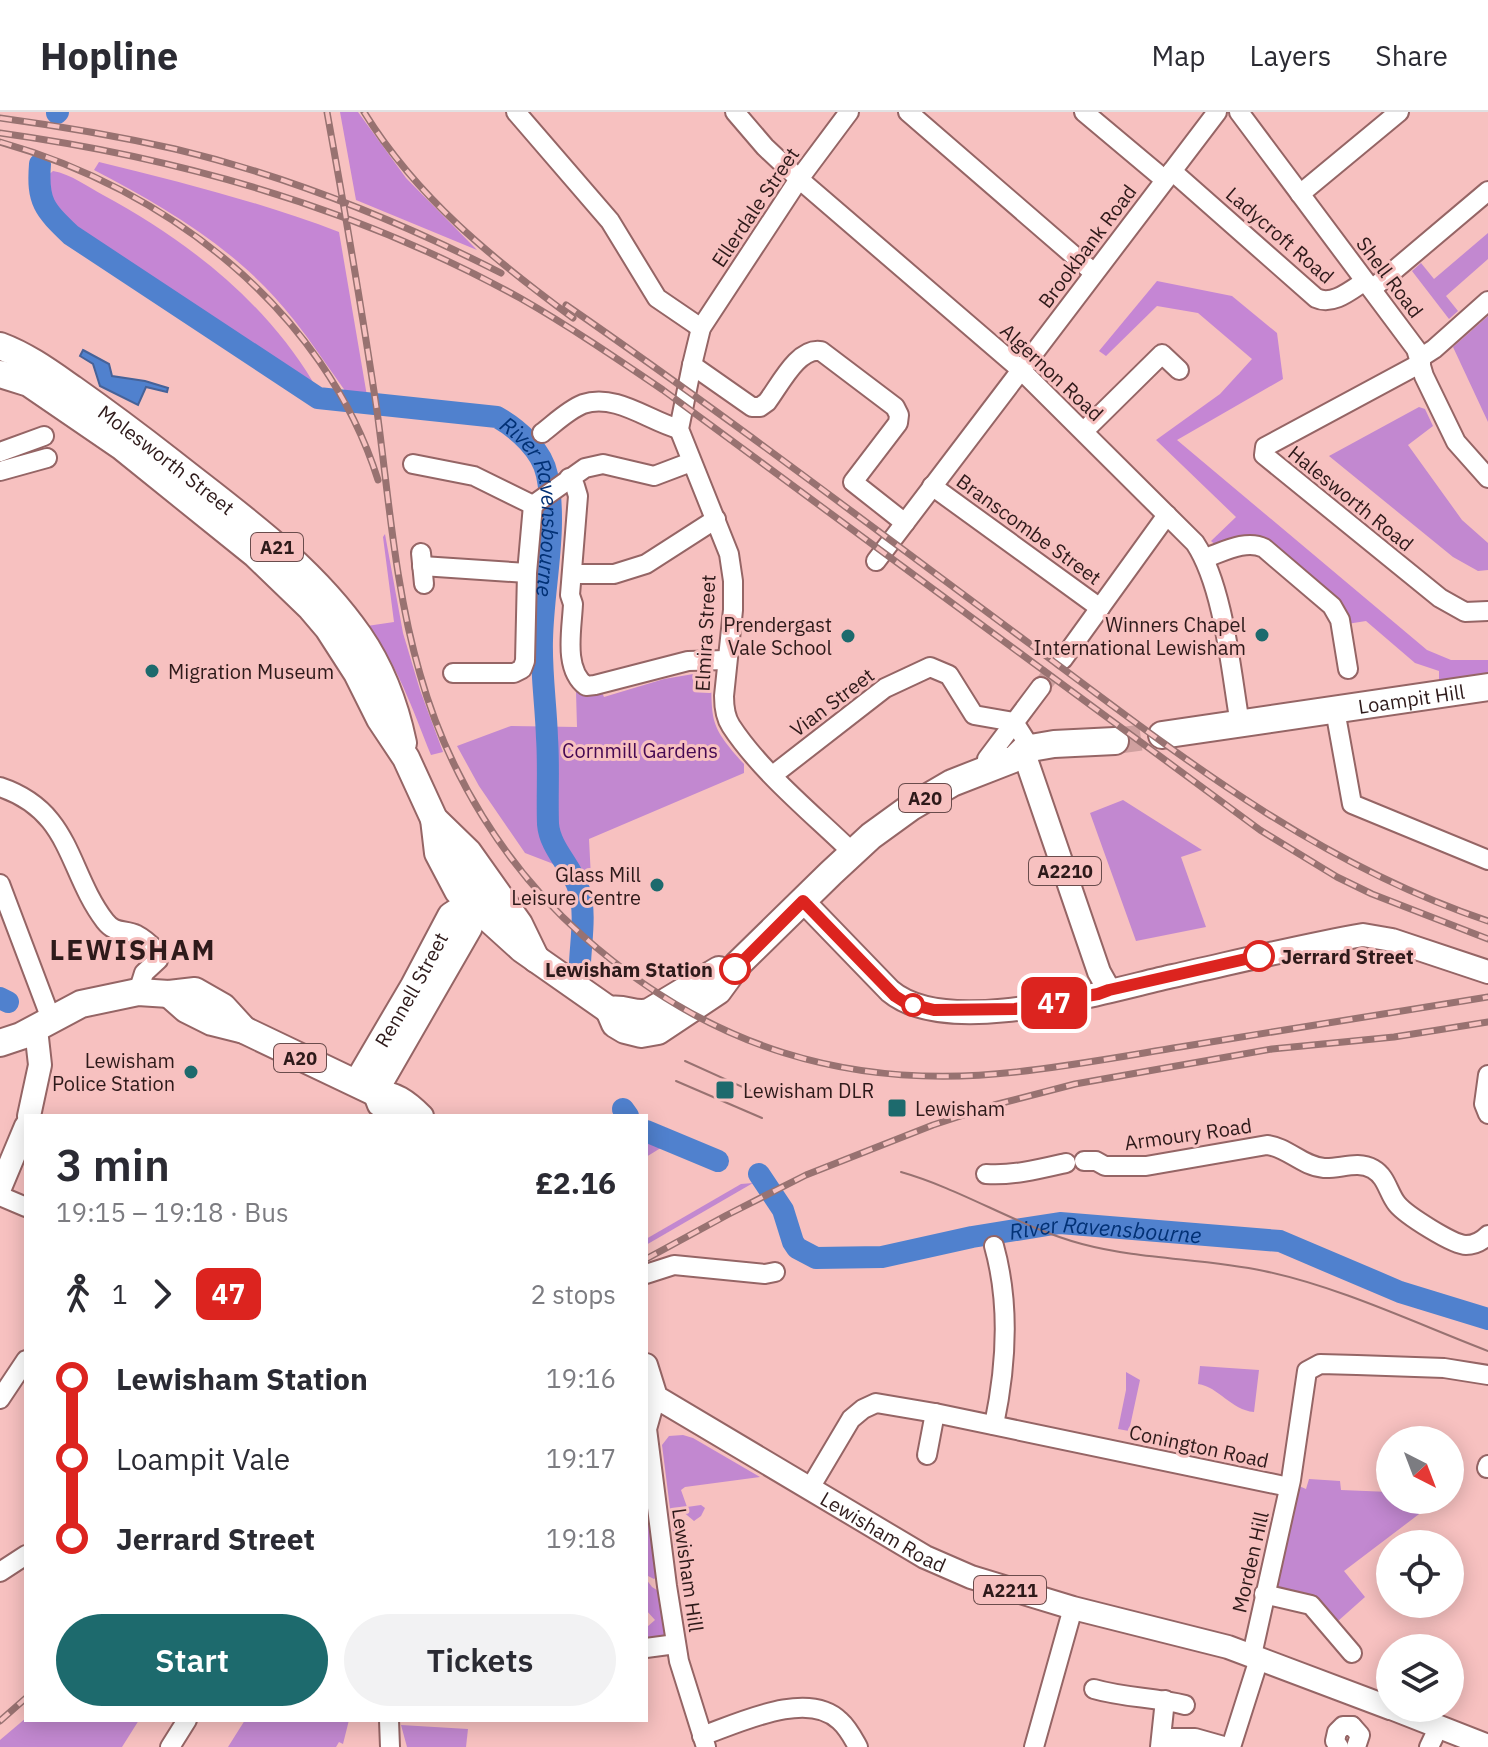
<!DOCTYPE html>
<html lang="en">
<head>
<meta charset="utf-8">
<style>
	body { margin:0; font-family:"IBM Plex Sans",sans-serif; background:#f2f2f3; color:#2b2b33; height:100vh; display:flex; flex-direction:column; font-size:30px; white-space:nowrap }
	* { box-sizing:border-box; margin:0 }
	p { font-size:26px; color:#7c7c81 }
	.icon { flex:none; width:44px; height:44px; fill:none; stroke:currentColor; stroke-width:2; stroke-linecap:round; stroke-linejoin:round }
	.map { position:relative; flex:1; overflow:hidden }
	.drawer { position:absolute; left:24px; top:1002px; width:624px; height:608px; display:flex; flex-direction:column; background:#fff; border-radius:0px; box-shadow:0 4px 20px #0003 }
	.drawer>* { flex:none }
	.badge { padding:0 16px; border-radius:12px; font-size:28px; line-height:52px }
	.needle { width:52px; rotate:138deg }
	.buttons { position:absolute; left:1376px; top:1314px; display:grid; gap:16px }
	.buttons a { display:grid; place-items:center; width:88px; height:88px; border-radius:50%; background:#fff; box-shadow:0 4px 20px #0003; font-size:40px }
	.map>.badge { position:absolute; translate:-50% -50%; box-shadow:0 0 0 4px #fff }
	.legs { display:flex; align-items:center; gap:12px; height:88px; padding:0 32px; font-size:26px }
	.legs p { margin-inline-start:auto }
	.headline { display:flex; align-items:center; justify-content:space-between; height:136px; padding:0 32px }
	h1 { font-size:44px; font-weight:600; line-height:60px }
	.primary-button { display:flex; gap:16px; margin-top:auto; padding:16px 32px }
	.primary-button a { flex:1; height:92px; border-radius:48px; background:#1d6a6d; color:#fff; font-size:32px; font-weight:600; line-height:92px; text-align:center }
	.primary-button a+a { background:#f2f2f3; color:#2b2b33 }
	ul { padding:0 32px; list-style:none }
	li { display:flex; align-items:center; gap:28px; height:80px; font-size:30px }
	li i { display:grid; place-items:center; width:12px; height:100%; margin:0 10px; background:currentColor }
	li i::after { content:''; width:20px; height:20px; margin:-10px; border:6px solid; border-radius:50%; background:#fff }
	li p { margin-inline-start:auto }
	li:first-child i { background:linear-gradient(#0000 50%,currentColor 0) }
	li:last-child i { background:linear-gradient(currentColor 50%,#0000 0) }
	header { display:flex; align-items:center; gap:48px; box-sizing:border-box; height:112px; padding:0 40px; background:#fff; border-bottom:2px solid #e1e1e2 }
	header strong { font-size:38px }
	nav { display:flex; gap:44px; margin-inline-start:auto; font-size:28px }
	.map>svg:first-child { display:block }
</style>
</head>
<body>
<header>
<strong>Hopline</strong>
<nav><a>Map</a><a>Layers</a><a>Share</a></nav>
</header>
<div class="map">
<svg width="1488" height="1635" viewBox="0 0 1488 1635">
	<rect width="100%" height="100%" fill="#f7c1c0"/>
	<!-- green -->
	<g fill="#c288d0">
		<path d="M1488,121V147L1446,184L1458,199L1449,207L1412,159L1421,151L1434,167Z"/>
		<path d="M1488,204V310L1453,235Z"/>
		<path d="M1419,295L1425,297L1433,314L1408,333L1462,408L1488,431V458L1478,459L1453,445L1329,344Z"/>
		<path d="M711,559C712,610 709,613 744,652V661L589,727L591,766L584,770L551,751L525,741L479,674L457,634L511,614L577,615L576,580L600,576L604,585L664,567Z"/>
		<path d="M1123,688L1202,738L1181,745L1206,815L1136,829L1090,701Z"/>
		<path d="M646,1008L671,1019L664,1034L646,1045Z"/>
		<path d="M753,1071L646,1133V1127L741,1072Z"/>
		<path d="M1200,1254L1259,1258L1254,1300C1231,1298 1219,1275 1198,1272Z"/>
		<path d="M1126,1260L1140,1268L1129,1319L1118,1317L1126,1278Z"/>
		<path d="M683,1323L693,1326L760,1365L685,1375L681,1378L687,1395L701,1393L705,1396L701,1404L694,1409L681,1398L675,1403L686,1413L688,1422L680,1434L681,1442L676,1444L662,1333L669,1324Z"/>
		<path d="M1309,1367L1340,1369L1341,1378L1390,1380V1388H1430L1431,1393L1344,1459L1365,1485L1338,1509C1329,1499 1322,1486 1309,1482C1298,1478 1286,1479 1276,1473L1289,1405L1299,1374L1306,1377Z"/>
		<path d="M26,1606V1608H139L122,1635H0V1628Z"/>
		<path d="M245,1608H349L343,1632L339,1630L336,1635H228Z"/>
		<path d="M401,1613L468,1617L466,1635H407Z"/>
	</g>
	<!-- forest -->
	<g fill="#c586d4">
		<path d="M340,0H358L406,66L477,138L356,88Z"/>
		<path d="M99,50C180,70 261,90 339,120L367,284L348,283C330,258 313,232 294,208C241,140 169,97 94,58Z"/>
		<path d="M53,59C71,62 88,75 103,83C186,128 264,188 313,270L68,114L50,85L46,65Z"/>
		<path d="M1157,169L1232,184L1277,221L1283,267L1177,328L1427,538L1451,548H1488V561L1439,569V559L1415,551L1366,509L1347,512L1272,431L1219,436L1211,429L1236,405L1156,328L1220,282L1252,247L1198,201L1157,194L1106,244L1099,239Z"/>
		<path d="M385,422L403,521L420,578L443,640L431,643C413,599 397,550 367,514L394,510L383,425Z"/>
		<path d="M646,1370L658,1464L654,1467L648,1464L646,1467L652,1475L660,1480L669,1526L653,1529L646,1524L647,1515L655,1508L646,1498Z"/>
	</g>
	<!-- water -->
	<path fill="#5081ce" stroke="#466298" stroke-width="2" d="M83,238L109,252L112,264L145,269L168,276L167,280L146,275L138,293L100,274L93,252L80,244Z"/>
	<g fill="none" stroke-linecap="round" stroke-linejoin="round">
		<!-- river -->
		<g stroke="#5081ce" stroke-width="22">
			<path d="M57,1L58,0"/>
			<path id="s1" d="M40,52C37,90 44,97 71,123L318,286L497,305C518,317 542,338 547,363C558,417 543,474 542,528C541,561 546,593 547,626C549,654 547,683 548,712C550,737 572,754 579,778C586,800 581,828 580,851"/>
			<path d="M0,886L8,890"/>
			<path d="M623,997L628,1004"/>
			<path d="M646,1019L718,1049"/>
			<path id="s2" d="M759,1062L783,1098L793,1130L797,1136L816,1146L882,1145L972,1125L1060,1111L1280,1129L1400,1180L1488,1207"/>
		</g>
		<!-- minor-tunnel -->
		<path stroke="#cfa09f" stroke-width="18" stroke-dasharray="18 9" stroke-linecap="butt" d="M1041,575L1063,547"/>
		<!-- highway-tunnel -->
		<path stroke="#cfa09f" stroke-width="26" stroke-dasharray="26 13" stroke-linecap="butt" d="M1115,629L1162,623"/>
		<!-- minor casing -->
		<g stroke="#956565" stroke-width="22">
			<g id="minor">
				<path d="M516,0L610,109L657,186L701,216"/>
				<path d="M735,0L765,35L799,67L1021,258L1195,431C1224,475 1231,560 1240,612"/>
				<path d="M849,0L799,67L701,216L692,253L679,317L729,442L733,469V498L724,584C724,594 725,605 731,614C761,660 813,702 853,741"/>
				<path d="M908,0L1094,161"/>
				<path d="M1084,0L1165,68"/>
				<path d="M1239,0L1416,237L1424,264L1456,330L1488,366"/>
				<path d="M1172,59L1316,186C1333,194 1351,178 1365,169"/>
				<path d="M1300,82L1399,0"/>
				<path d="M1372,177L1488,79"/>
				<path d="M1420,246L1434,237L1488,189"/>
				<path d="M1421,251L1265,335L1264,343L1440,486L1465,500L1488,499"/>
				<path d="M692,253L752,295H760L767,290C780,273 798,235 821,239L895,295L899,303L898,311L853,370L905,411"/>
				<path d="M1084,319L1162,242L1179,258"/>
				<path d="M542,321C555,311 568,298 583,292C616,281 649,309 679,317"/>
				<path d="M0,340L44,324"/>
				<path d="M413,352L474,364L533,393"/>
				<path d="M0,359L47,346"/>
				<path d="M569,366L575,374L578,384L570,483L573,492C572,517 563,557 586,574L595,573L688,549L727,548"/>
				<path d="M932,374L1100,496"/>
				<path d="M533,393L585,356L603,352L654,364L691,350"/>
				<path d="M421,441L424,472"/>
				<path d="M1205,446C1223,440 1246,427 1264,436L1332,494L1340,508L1348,557"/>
				<path d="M876,449L1217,0"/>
				<path d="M422,454L527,461"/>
				<path d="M572,462H614L646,452L716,407"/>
				<path d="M1063,547L1167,403"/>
				<path d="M453,561H514L522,557L525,549L527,461L533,393"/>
				<path d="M1335,598L1352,692L1488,748"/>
				<path d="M987,647L1041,575"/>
				<path d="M773,663L885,576L930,555L949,563L974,603L1014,610L1028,632"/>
				<path d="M0,675C72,699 67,759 105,809C115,822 124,817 137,823C145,827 151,833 157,839L158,848L144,861L138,880"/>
				<path d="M0,772L51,907"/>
				<path d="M1488,963L1484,992L1488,1002"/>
				<path d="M1084,1049H1096L1105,1054H1146L1267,1033C1287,1035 1302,1054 1324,1056C1340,1057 1358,1048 1373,1057C1387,1065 1388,1081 1397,1092C1406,1103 1453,1133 1466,1133C1475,1133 1482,1129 1488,1123"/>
				<path d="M986,1062C1012,1064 1040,1057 1066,1051"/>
				<path d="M0,1084L26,1095"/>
				<path d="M646,1162L674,1153L765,1162L775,1160"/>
				<path d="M656,1285L647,1317L667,1474L679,1549L706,1635"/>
				<path d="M0,1287L26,1248"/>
				<path d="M994,1313C1006,1256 1010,1191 994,1134"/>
				<path d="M927,1343L935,1301"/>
				<path d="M1487,1356L1488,1353"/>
				<path d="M810,1376L851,1307L863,1297L876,1291L935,1301L1289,1375"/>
				<path d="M0,1460L26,1443"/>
				<path d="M1264,1482L1311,1493L1352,1541"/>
				<path d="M1254,1534L1291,1368L1307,1259L1320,1252L1357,1253L1444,1256L1488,1263"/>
				<path d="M646,1536L676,1532"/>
				<path d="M1094,1577C1125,1586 1154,1585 1185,1593"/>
				<path d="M389,1608L390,1635"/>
				<path d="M1352,1614L1360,1623L1356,1635"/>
				<path d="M702,1624C739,1611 808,1577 840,1609C848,1616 853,1626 858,1635"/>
				<path d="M1162,1626H1195L1227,1635"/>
				<path d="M170,1635L187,1608"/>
				<path d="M1034,1635L1073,1496"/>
				<path d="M1160,1635L1165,1588"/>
				<path d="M1231,1635L1259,1547"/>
				<path d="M1339,1635L1335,1629L1337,1620L1343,1614H1352"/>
				<path d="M1429,1635L1439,1614"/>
			</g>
		</g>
		<!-- major casing -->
		<g stroke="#956565" stroke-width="26">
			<g id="major">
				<path d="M1027,650L1099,860L1109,878"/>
				<path d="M803,789L890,879C948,928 1105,879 1173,864C1236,850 1300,834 1363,823L1392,828L1488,860"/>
				<path d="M29,1004L40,953L36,917"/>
				<path d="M401,1004L379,993L374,980C394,979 408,990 422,1004"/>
				<path d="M0,1076L26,1014"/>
				<path id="s3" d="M646,1253L656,1285L925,1445L971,1465L1073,1496L1228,1535L1390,1596"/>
				<path d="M1391,1596L1488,1634"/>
			</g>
		</g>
		<!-- highway casing -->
		<g stroke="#956565" stroke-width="30">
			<g id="highway">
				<path id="s4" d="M0,234C27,244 50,261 73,277C107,301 139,325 171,350C238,403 310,453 359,524C381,556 395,593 403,631"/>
				<path d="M0,262L29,271L121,334L255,442L311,496L328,516L357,561L380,607L406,646L434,707L468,740L519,812L536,847"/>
				<path id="s5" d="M1162,623L1488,575"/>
				<path d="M434,707L438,741L458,779L522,837L609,898"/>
				<path d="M169,882L186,897L212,910L244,918L374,980L469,815V775L456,742"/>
				<path d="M609,898L615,912L625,918L641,922L658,919L718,879L737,853L831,761L871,724L911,695L952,671L1016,646L1025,637L1054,632L1115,629"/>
				<path d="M609,898C626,895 634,904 649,900L719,858"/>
				<path d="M0,931L21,924L81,892L138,880L169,882L195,879L223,895L244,918"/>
				<path id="s6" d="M357,971L414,874L451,804L471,791L483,788"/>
			</g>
		</g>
		<!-- minor -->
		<use href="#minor" stroke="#fff" stroke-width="18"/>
		<!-- major -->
		<use href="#major" stroke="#fff" stroke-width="22"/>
		<!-- highway -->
		<use href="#highway" stroke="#fff" stroke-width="26"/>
		<!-- tram -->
		<g stroke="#987271" stroke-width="2">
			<path d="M685,949L769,987"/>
			<path d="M676,969L762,1006"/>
			<path d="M901,1060C964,1078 1019,1115 1082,1132C1142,1148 1204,1146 1264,1159C1340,1175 1415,1211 1488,1239"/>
		</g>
		<!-- rail casing -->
		<g stroke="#987271" stroke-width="7">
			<g id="rail">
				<path d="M327,0C345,99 362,199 377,299C389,387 395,476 420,562C448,662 505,755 583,824C708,935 849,979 1016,960C1071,954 1125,944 1180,935C1282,918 1385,902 1488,885"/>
				<path d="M364,0C417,86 493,147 573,206"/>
				<path d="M0,6C59,14 117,24 175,37C288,64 397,108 501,161"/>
				<path d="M0,21C181,46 359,97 520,186C569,214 616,246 663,278L1260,718L1337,765L1372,782L1488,827"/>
				<path d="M0,30C168,77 324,198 378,368"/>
				<path d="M566,193C724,302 876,418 1030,532C1175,640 1314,751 1488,809"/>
				<path d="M646,1147L727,1103L806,1063L933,1013L994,993L1075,972L1272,937L1394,925L1488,910"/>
				<path d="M0,1609L26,1586"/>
			</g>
		</g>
		<!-- rail -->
		<use href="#rail" stroke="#f7c1c0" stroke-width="4" stroke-dasharray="12" stroke-linecap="butt"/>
	</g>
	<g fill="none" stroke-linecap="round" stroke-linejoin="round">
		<!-- line-1 casing -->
		<g stroke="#fff" stroke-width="18">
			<path id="line-1" d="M735,857L803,789L895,884L906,891L934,898L1015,897L1098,882L1109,878L1259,844"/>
		</g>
		<!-- line-1 -->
		<use href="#line-1" stroke="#dc241f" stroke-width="12"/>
	</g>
	<!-- markers -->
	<g fill="#1d6a6d" stroke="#f7c1c0" stroke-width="3">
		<circle cx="1262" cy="523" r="8"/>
		<circle cx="848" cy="524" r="8"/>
		<circle cx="152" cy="559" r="8"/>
		<circle cx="657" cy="773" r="8"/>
		<circle cx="191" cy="960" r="8"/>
		<rect x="715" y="968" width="20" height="20" rx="4"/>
		<rect x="887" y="986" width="20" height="20" rx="4"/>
	</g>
	<g fill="#fff" stroke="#dc241f" stroke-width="4">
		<circle cx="1259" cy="844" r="14"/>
		<circle cx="735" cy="857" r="14"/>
		<circle cx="913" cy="893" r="10"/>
	</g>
	<g text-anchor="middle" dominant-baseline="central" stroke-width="6" stroke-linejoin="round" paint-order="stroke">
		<!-- shield labels -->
		<g fill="#f7c1c0" stroke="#6a4c4c" stroke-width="2">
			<rect x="251" y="421" width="52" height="28" rx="6"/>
			<rect x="899" y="672" width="52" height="28" rx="6"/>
			<rect x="1029" y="745" width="72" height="28" rx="6"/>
			<rect x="274" y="932" width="52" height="28" rx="6"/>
			<rect x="974" y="1464" width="72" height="28" rx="6"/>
		</g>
		<g font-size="18" font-weight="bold" fill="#2e1a1a">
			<text x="277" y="435">A21</text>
			<text x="925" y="686">A20</text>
			<text x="1065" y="759">A2210</text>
			<text x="300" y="946">A20</text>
			<text x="1010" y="1478">A2211</text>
		</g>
		<!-- street labels -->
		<g font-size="20" fill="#2e1a1a" stroke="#f7c1c0">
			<text transform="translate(755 95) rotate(-56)">Ellerdale Street</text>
			<text transform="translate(1280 123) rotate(41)">Ladycroft Road</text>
			<text transform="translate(1087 134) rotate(-53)">Brookbank Road</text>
			<text transform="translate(1390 165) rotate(53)">Shell Road</text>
			<text transform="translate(1052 260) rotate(43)">Algernon Road</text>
			<text stroke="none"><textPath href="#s4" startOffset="202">Molesworth Street</textPath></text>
			<text transform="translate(1351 386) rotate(39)">Halesworth Road</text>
			<text transform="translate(1029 417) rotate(36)">Branscombe Street</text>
			<text transform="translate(705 521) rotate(-87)">Elmira Street</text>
			<text stroke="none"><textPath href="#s5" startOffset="252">Loampit Hill</textPath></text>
			<text transform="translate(832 590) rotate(-37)">Vian Street</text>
			<text stroke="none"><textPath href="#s6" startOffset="108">Rennell Street</textPath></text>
			<text transform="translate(1188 1022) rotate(-8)">Armoury Road</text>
			<text transform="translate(1199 1334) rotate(12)">Conington Road</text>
			<text stroke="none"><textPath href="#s3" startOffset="298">Lewisham Road</textPath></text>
			<text transform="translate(1250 1450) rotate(-77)">Morden Hill</text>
			<text transform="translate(688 1458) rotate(82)">Lewisham Hill</text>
		</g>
		<!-- poi labels -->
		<g font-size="20" fill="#2e1a1a" stroke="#f7c1c0" text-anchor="end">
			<text x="832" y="512">Prendergast<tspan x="832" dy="23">Vale School</tspan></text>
			<text x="1246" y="512">Winners Chapel<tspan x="1246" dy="23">International Lewisham</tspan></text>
			<text x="168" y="559" text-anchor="start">Migration Museum</text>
			<text x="641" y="762">Glass Mill<tspan x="641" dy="23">Leisure Centre</tspan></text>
			<text x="175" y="948">Lewisham<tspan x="175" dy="23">Police Station</tspan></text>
			<text x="743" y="978" text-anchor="start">Lewisham DLR</text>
			<text x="915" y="996" text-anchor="start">Lewisham</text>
		</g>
		<!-- park labels -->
		<g font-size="20" fill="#450952" stroke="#f7c1c0">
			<text x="640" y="638">Cornmill Gardens</text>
		</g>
		<!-- stop labels -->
		<g font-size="20" font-weight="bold" fill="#2e1a1a" stroke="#f7c1c0" text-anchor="start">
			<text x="1281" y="844">Jerrard Street</text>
			<text x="713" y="857" text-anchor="end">Lewisham Station</text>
		</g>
		<!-- water labels -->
		<g font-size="22" font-style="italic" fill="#023175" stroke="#f7c1c0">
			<text stroke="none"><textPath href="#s1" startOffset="662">River Ravensbourne</textPath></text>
			<text stroke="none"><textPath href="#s2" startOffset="398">River Ravensbourne</textPath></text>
		</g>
		<!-- district labels -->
		<g font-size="28" font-weight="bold" letter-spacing="2" fill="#2e1a1a" stroke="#f7c1c0">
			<text x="133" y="837">LEWISHAM</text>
		</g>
	</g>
</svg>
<div class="buttons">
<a><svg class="needle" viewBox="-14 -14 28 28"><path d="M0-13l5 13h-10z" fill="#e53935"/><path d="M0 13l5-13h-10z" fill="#7c7c81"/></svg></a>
<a><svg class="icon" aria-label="locate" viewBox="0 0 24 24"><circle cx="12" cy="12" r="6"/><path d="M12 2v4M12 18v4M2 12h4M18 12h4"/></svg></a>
<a><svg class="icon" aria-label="layers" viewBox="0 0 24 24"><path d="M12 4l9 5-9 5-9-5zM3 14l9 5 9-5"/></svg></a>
</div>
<b class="badge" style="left:1054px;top:891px;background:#dc241f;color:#fff">47</b>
<section class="drawer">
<div class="headline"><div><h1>3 min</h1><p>19:15 – 19:18 · Bus</p></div><b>£2.16</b></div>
<div class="legs"><svg class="icon" aria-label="walk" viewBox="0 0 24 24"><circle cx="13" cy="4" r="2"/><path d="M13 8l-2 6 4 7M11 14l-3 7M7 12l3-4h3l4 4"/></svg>1<svg class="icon" aria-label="forward" viewBox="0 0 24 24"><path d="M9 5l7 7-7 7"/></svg><b class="badge" style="background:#dc241f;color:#fff">47</b><p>2 stops</p></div>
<ul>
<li><i style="color:#dc241f"></i><b>Lewisham Station</b><p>19:16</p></li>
<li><i style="color:#dc241f"></i><span>Loampit Vale</span><p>19:17</p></li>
<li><i style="color:#dc241f"></i><b>Jerrard Street</b><p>19:18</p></li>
</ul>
<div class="primary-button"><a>Start</a><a>Tickets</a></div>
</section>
</div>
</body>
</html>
